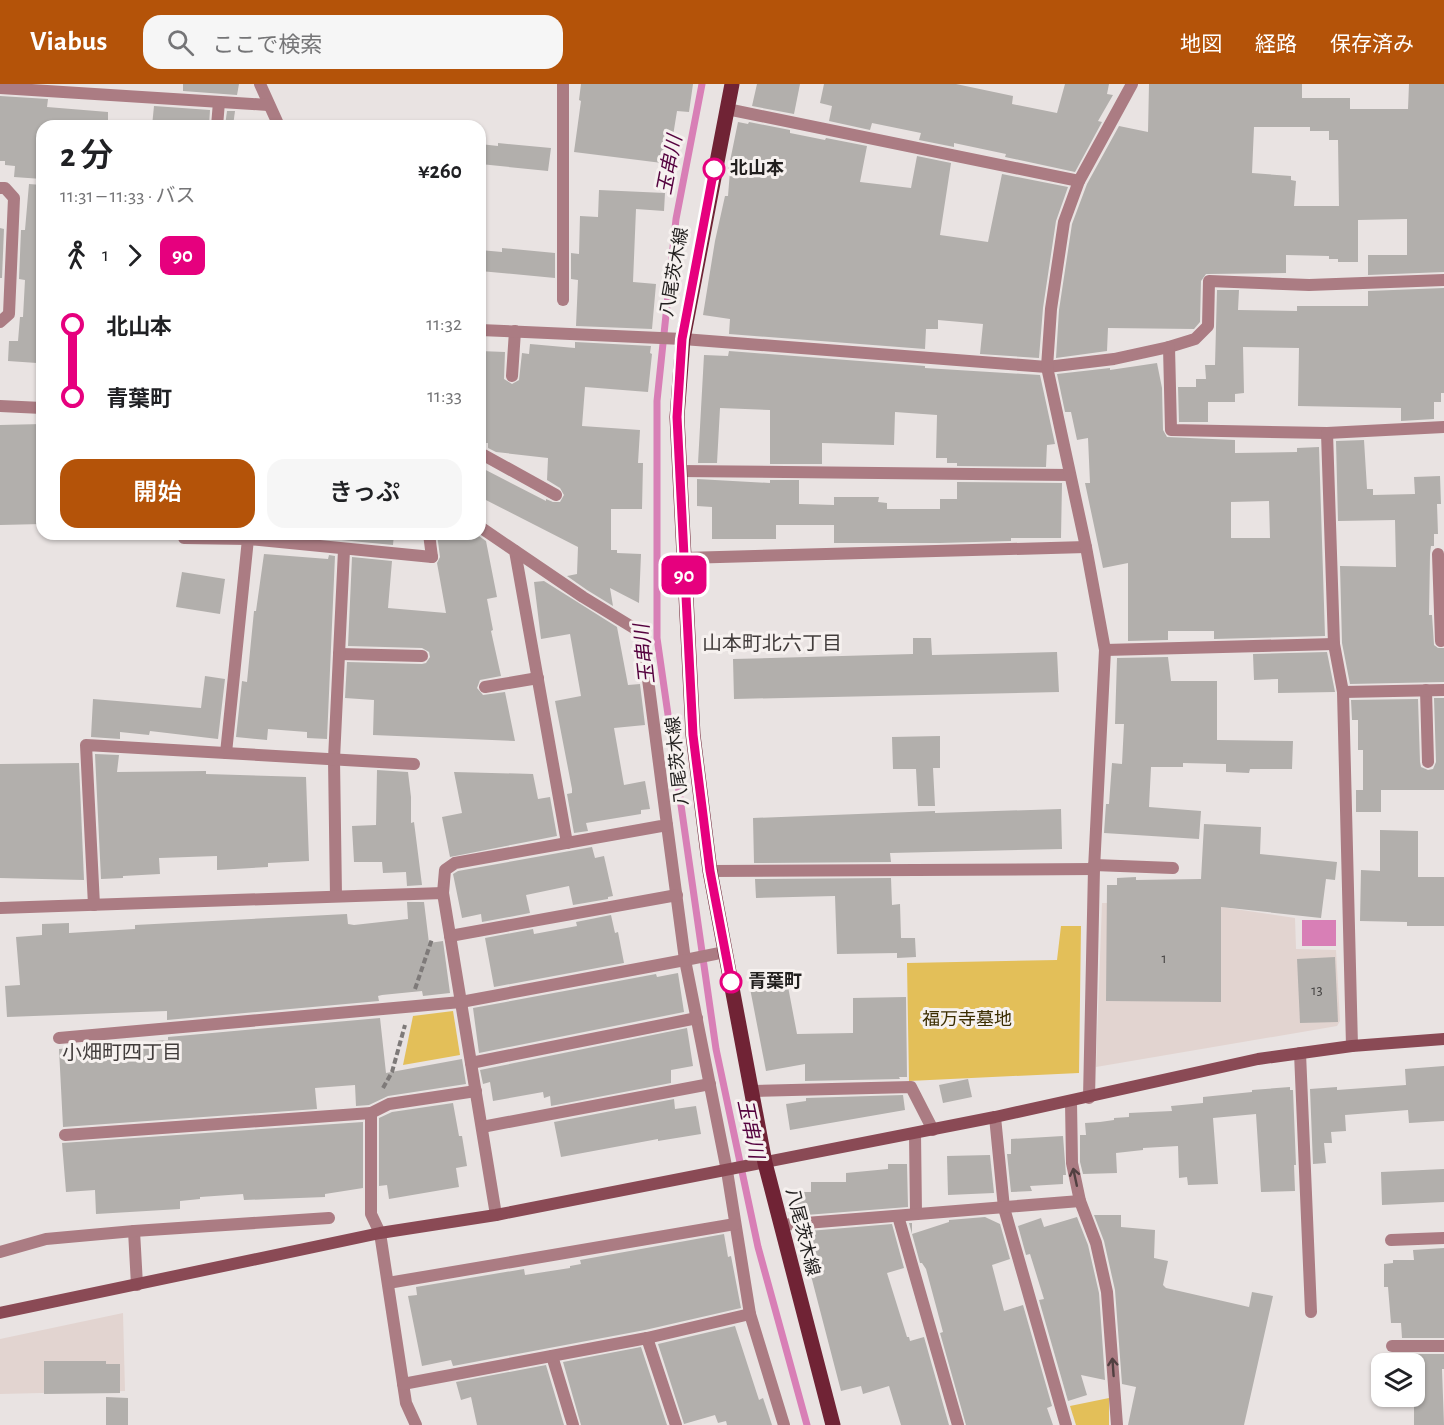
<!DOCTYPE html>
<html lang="ja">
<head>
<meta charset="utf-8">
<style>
	body { margin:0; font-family:"Alegreya Sans","Noto Sans JP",sans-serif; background:#f6f6f6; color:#202124; height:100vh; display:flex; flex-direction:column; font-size:22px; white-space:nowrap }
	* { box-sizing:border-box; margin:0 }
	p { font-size:20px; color:#757577 }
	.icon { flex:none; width:33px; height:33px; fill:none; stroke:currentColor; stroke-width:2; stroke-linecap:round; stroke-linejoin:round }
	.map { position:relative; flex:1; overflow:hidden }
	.panel { position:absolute; left:36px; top:36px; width:450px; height:420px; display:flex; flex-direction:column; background:#fff; border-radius:18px; box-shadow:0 2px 4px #0004 }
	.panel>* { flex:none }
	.badge { padding:0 12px; border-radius:9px; font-size:21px; line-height:39px }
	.tools { position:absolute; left:1371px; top:1269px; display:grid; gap:12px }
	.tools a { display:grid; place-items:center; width:54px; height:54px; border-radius:12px; background:#fff; box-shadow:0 2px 4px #0004; font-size:30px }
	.map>.badge { position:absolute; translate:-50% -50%; box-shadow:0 0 0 3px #fff }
	.legs { display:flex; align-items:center; gap:9px; height:66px; padding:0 24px; font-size:20px }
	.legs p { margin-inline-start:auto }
	.headline { display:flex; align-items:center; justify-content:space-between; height:102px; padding:0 24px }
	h1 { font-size:33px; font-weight:600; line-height:45px }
	.action { display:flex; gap:12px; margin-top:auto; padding:12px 24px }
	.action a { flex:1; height:69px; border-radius:18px; background:#b45309; color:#fff; font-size:24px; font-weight:600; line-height:69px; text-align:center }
	.action a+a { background:#f6f6f6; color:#202124 }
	ul { padding:0 24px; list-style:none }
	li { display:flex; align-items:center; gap:21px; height:72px; font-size:22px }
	li i { display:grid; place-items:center; width:9px; height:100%; margin:0 8px; background:currentColor }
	li i::after { content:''; width:15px; height:15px; margin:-8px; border:4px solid; border-radius:50%; background:#fff }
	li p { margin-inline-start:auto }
	li:first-child i { background:linear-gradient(#0000 50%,currentColor 0) }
	li:last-child i { background:linear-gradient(currentColor 50%,#0000 0) }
	header { display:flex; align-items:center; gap:36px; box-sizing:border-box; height:84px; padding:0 30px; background:#b45309; color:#fff }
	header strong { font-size:28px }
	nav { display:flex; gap:33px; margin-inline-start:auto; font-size:21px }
	.search { width:420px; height:54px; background:#f6f6f6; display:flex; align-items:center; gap:15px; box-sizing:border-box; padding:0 21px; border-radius:18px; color:#757577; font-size:22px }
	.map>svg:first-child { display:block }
</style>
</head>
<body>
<header>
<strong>Viabus</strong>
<div class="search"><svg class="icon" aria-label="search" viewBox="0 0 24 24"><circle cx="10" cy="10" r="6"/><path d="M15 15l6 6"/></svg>ここで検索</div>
<nav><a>地図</a><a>経路</a><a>保存済み</a></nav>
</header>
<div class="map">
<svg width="1444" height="1341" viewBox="0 0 1444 1341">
	<rect width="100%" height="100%" fill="#e9e3e2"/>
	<!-- built -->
	<g fill="#e2d4d0">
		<path d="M1102,819H1194L1295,834L1296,865L1336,866L1340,937L1337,942L1096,983Z"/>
		<path d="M123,1229L125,1307L0,1310V1255Z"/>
	</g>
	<!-- green -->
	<g fill="#e3bf59">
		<path d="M1061,842H1081L1079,989L909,997L907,879L1057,876Z"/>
		<path d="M453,927L460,971L403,981L413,932Z"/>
		<path d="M1109,1314V1341H1076L1070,1322Z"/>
	</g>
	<!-- water -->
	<rect fill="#d87fb6" x="1302" y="836" width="34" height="26"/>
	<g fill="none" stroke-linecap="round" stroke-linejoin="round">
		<!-- stream -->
		<path stroke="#d87fb6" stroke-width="7" d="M702,0L676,135L657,317V554L716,965L758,1163L807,1341"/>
	</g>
	<!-- building -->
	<g fill="#b2afac" fill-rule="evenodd">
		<path d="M183,0H239L237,11L183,7Z"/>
		<path d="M581,0H693L689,28L677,27L672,58L665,57L662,79L574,68L581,17L579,16Z"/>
		<path d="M757,0H800L794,30L752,22Z"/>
		<path d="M824,0H956L1013,12L1012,20L1057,29L1065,0H1109L1107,10L1113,11L1098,37L1102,38L1075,88L1005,73L1006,70L954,59V63L919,56L921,49L872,39L870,46L829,37L832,22L820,19Z"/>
		<path d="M1149,0H1302V14H1350V25H1408L1409,0H1444V188L1368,191V171H1407V135L1358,136V178H1338V175H1329V172L1286,171V189L1206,190L1201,197L1200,238L1194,245L1108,244L1107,267L1056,274L1059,226L1072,140L1087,100L1119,42L1148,48ZM1254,43H1310V47H1329V56H1338L1339,122H1294L1296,97L1291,96V92L1252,89Z"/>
		<path d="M0,12L48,15L47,23L108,28V42H42V95L14,93L15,82L5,81V77H0Z"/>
		<path d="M154,22L210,26L209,42H152Z"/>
		<path d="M227,27H235L233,42H225Z"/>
		<path d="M738,38L748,40L749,38L790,46V49L825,56L826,54L867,62L860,98L911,104L917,72L951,79L940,151L988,158L1002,90L1068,103L1056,137L1043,224L1039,274L980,270L983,240L938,236V245H926L925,265L729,250L730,235L703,231L715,157L725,112H728L730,87H728Z"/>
		<path d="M498,59L551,64L548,87L480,80V60L498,62Z"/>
		<path d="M29,100L42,101V278L37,279L8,277L9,257H18L20,233H23L25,196L19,195L21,146H25Z"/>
		<path d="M599,106L665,109L664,127L636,125L633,198L656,200L652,245L576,242L578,196L571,195V169L579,170L580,132L598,133Z"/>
		<path d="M0,144L4,145L2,194H0Z"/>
		<path d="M502,164L555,169V194L480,187V166L502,168Z"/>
		<path d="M1444,204V309H1441V318H1434V335L1401,337V324L1298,322L1299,264L1243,263L1244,309L1235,310V318H1208V338H1179L1178,303H1196V295H1206L1205,281H1215L1217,206H1239L1238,226L1297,227V222H1368V207Z"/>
		<path d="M575,258L651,262L650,269L652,270L648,308L585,303L582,342L640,346L638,379H643L642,425H611V466H617V469L641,470L639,519L610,504L613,522L587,506L567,492L577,490L578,463L480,413V383L546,417V415L553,418H560L564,411L560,404L547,396L548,374L496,368L488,364V359H482L484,341H480V267L505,268L504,295L512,300L519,296L522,269L529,270L530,260L575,264Z"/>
		<path d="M729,267L925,282V284L1040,291L1055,360L1047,361L1046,383L957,382V379H947V374H936L937,331L895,328L894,361L822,359V380H770V326L720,324L717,379H698L704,271L728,272Z"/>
		<path d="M1157,279L1162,304L1163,346L1167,353L1235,356V369L1297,368V364L1319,363L1325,552L1214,555V547H1168V556L1128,557V479L1103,484L1085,399H1090L1088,354L1077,356L1071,328H1065L1057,290L1110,284V286ZM1269,417L1270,454H1231V418Z"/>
		<path d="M42,340V440L0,441V341Z"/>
		<path d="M1364,356L1367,405H1373V411L1415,410L1414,393L1440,392L1441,420H1437L1438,450H1434V462H1431L1430,470L1429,531H1432L1434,561L1438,564H1444V598L1350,600L1342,559L1340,482L1396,483L1395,436L1338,437L1336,357Z"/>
		<path d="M697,395L770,399V396H799V420L834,421V413H879L878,418L887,419V425H940V415H957V398L1062,399L1061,454H1011V457L940,459H834V441H776V455H712V423L697,422Z"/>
		<path d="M331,450H394L393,461L331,455Z"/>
		<path d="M437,450H476L486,457L497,513L487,515L493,546L491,547L501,592L480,596L477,604L483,611L505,608L515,657L373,651L374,616L345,614L347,578L422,580L426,579L430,573L429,568L422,564L348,562L352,473L392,477L388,524L446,529L437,479L440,473Z"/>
		<path d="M264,470L328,475L329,471L335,472L327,655L307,654V648L268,645L267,656L236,653L242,597L247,598L254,527H256Z"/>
		<path d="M182,488L225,495L220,530L176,523Z"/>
		<path d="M544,497L617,543L628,601L640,600L645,641L614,644L624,701L645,697L650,725L641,726V730L586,739L588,747L574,749L567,710L572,709V705L555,617L581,612L570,550L541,555L534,498Z"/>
		<path d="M913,554H931L932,571L1057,568L1059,608L734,615L733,575L913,570Z"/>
		<path d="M1327,568L1335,608L1278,609V595L1254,596L1253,570Z"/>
		<path d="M1168,573L1171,597H1217V656L1293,657L1292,685H1250L1249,689L1226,688V680L1183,679V683H1151L1149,723L1201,727L1199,755L1104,749L1106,720H1109L1112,679L1122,680L1124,640H1115L1117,574Z"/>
		<path d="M205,592L225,595L218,655L150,647L149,651L120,648V655L91,653L93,615L201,624Z"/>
		<path d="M1434,614H1444V706H1381V728H1356V706H1363V666H1358V636H1352L1351,616L1418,615L1420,678L1421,683L1428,686L1433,685L1436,678Z"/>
		<path d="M940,652V684H933L935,722H918L916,685H893L892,653Z"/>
		<path d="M95,670L119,671L117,688L206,687V690L306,693L309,777L268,779V783L217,786V772L159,774L160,790L123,792V794L101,795Z"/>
		<path d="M79,679L84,796L0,794V680Z"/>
		<path d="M377,686L408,688L411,713V739L414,738L422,801L407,802L406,788L383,789L382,778H354L352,742L376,741Z"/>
		<path d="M454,688L533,690L538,715L550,713L557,752L450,773L442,733L462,729Z"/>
		<path d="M1061,725L1062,765L890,769L891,778L754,779L753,734L935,727V729Z"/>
		<path d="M1204,740L1261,743L1260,770L1337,778L1335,796L1326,795L1321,834L1221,823V918L1106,917L1107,801H1117V794L1136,793V796L1201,795Z"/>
		<path d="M1380,746L1418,747V793H1444V842H1407V838L1360,837L1361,786L1380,787Z"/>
		<path d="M592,763L595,774L604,772L613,812L608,813V815L573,821L569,802L526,811L530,829L482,838L481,830L462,834L453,790L458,787Z"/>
		<path d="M891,794L892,821L900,820L901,854H915L916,873L897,874V869L837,870L835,812L756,814L755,795Z"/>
		<path d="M407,818H424L429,859L443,857L450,909L423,912L422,907L382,911L378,912L379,917L167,936V927L7,933L5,902L20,901L16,853L42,851V840L69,839V849L135,845V841L347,830L348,840L354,841L408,835Z"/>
		<path d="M611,831L615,849L618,848L624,879L494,903L485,854L533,845L534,850L577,842L576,838Z"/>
		<path d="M1335,873L1338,938L1300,939L1297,875Z"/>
		<path d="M678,889L684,928L479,969L473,924L656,890L657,893Z"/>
		<path d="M786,892L797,950L853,949V914L906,913L907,993H899L900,995L805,997V980L766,987L748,894Z"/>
		<path d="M380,934L386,989L462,975L466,1000L388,1012L369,1021L356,1022L355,1001L315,1004L317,1025L63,1043L59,965L168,956V953Z"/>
		<path d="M687,944L693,982L671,986V999L551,1022L550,1012L544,1014L543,1008L493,1017L490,998L483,1000L480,986Z"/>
		<path d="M1444,982V1037L1409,1039L1408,1026L1345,1031L1346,1047L1331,1048L1332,1059H1324L1326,1079L1313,1080L1310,1005L1337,1003V1006L1406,1001L1405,985Z"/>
		<path d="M968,995L972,1013L943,1019L939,1001Z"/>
		<path d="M1290,1003V1006H1293L1296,1081H1294L1295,1107L1261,1108L1256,1030L1213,1034L1218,1100L1188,1101L1187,1093L1179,1094L1178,1062L1143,1064V1066L1116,1069L1117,1089L1083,1090L1080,1078V1051H1086L1085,1039L1100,1038L1114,1036V1034L1129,1033V1029L1172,1027L1171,1022L1203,1019V1013L1252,1008V1006Z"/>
		<path d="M903,1011L905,1026L790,1046L786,1020L806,1017V1014Z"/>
		<path d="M674,1015L675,1025L696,1022L701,1050L658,1057V1055L561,1073L554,1038Z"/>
		<path d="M453,1019L459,1052H462L467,1082L456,1084L459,1103L389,1115L387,1101L379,1102V1034L392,1028Z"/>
		<path d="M363,1038V1104L325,1110V1113L244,1116L243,1110L200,1113V1115L180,1117V1125L96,1130L95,1106L66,1108L62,1059Z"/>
		<path d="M1063,1052L1066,1091H1063V1100L1030,1102L1032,1107L1011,1108L1007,1070H1011V1055Z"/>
		<path d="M990,1071L994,1109L948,1111L947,1072Z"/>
		<path d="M888,1080H907L908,1123L806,1131L804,1126H795V1108H811V1098H846V1089L888,1085Z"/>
		<path d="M1444,1085V1118L1382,1121L1381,1088Z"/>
		<path d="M1094,1131H1121V1143L1155,1146L1154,1174L1168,1177L1163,1201L1166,1204L1249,1223L1252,1208L1273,1212L1244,1341H1128L1136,1303L1122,1300L1115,1206L1104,1157Z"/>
		<path d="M985,1133L1000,1140L1010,1175L992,1181L1004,1227L1023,1221L1052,1322L1047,1324L1053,1341H966L940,1249L943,1248L926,1185L922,1179H920L909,1139H912V1150L949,1138V1136Z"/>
		<path d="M1077,1133L1088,1161L1099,1209L1105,1296L1081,1291L1087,1311L1068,1317L1039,1216L1044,1215L1030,1170L1026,1171L1018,1142L1041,1134L1044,1143Z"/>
		<path d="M892,1140L904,1184L887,1189L907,1253H909L910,1257L924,1253L949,1341H901L889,1302L863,1310L861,1302L841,1307L809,1184L817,1181L809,1147Z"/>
		<path d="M724,1150L728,1173L731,1172L741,1224L645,1246L453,1282L451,1276L422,1282L408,1212L417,1211L416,1203L524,1185L525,1191L570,1184V1182L581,1180L580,1176Z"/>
		<path d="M1444,1164V1254H1402L1401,1239H1391L1388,1203H1384V1180L1393,1179V1176H1414L1413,1166Z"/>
		<path d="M735,1242L759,1316L763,1314L772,1341H727L726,1337L718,1339L715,1331L684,1340L658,1260Z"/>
		<path d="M641,1263L667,1341H581L563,1278Z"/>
		<path d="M1402,1270H1444V1285H1442L1444,1341H1414V1280H1403Z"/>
		<path d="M44,1277H106V1280H120V1309L44,1310Z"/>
		<path d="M546,1281L564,1341H477L471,1313L461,1316L456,1298Z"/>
		<path d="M106,1313L128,1314V1341H106Z"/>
	</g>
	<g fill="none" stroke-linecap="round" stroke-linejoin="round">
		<!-- path -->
		<g stroke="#7e7a79" stroke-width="4" stroke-dasharray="6 3" stroke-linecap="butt">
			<path d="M415,905L432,855"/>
			<path d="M383,1004L392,988L405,941"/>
		</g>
		<!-- lane -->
		<g stroke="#ab7c83" stroke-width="12">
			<path d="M563,0V216"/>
			<path d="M0,104H5L14,114L9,230L0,238"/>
			<path d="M512,292L515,247"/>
			<path d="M480,369L556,411"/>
			<path d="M429,450L432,473"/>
			<path d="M339,570L422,572"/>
			<path d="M485,603L538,594"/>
			<path d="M1094,781L1173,784"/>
			<path d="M685,876L725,868"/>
			<path d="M371,1029L389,1020L476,1007"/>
			<path d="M134,1147L137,1201"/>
			<path d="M0,1168L46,1155L134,1147L329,1134"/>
		</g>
		<!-- street -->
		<g stroke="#ab7c83" stroke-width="12">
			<path d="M260,0L279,42"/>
			<path d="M0,4L268,21"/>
			<path d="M727,25L1079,97"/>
			<path d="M217,42L219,18"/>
			<path d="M1444,196L1309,201L1209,197L1208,242L1195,255L1169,263L1171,346L1327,349L1444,343"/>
			<path d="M480,246L683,255L1047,283L1114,275L1169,263"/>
			<path d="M0,322L42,324"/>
			<path d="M1327,349L1334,560L1343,608L1352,962"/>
			<path d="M679,387L1070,391"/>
			<path d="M184,454L248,455L432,473"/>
			<path d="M515,467L567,759"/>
			<path d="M1438,470L1441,557"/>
			<path d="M684,474L1086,463"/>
			<path d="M1105,566L1334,560"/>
			<path d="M1426,606L1428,678"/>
			<path d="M1343,608L1444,606"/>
			<path d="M226,669L248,455"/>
			<path d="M667,741L685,876L727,1087L750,1230L784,1341"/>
			<path d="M710,787L1094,785"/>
			<path d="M443,809L445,786L455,779L667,741L642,549L583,513L480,443"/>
			<path d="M336,812L334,675L344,466"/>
			<path d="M94,821L86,661L414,680"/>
			<path d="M0,824L443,809L496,1131"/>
			<path d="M450,852L677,811"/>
			<path d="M59,954L461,918L685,876"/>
			<path d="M1300,969L1311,1228"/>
			<path d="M471,979L697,934"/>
			<path d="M751,1007L911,1003L933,1046"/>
			<path d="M1089,1014L1094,785L1105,566L1086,463L1047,283L1051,225L1064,138L1079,97L1132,0"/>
			<path d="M1071,1018L1072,1079L1080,1117L1096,1159L1107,1208L1117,1341"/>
			<path d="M995,1033L1004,1124L1066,1341"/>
			<path d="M482,1043L710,1000"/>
			<path d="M915,1049L916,1130"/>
			<path d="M65,1051L371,1029V1130L380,1149L406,1319L416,1341"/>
			<path d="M898,1132L958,1341"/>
			<path d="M781,1141L1080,1117"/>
			<path d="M1391,1156L1444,1154"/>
			<path d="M388,1199L735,1140"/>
			<path d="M647,1254L676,1341"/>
			<path d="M1392,1262H1444"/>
			<path d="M552,1272L573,1341"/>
			<path d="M403,1300L647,1254L750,1230"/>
		</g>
		<!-- secondary -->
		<path stroke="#8a4a55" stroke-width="12" d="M0,1229L380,1149L496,1131L995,1033L1258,975L1352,962L1444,955"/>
		<!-- primary -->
		<path stroke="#702335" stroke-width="15" d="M732,0L683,255L677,333L693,651L710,787L765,1079L833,1341"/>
	</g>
	<!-- one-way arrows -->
	<defs><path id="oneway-shaft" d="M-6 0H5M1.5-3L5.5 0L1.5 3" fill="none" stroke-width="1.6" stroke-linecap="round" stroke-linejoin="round" transform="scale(1.5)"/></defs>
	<g stroke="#514041">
		<use href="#oneway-shaft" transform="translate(1075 1093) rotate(-102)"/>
		<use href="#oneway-shaft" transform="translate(1113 1283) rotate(-94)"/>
	</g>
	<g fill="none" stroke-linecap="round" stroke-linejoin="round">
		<!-- line-1 casing -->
		<g stroke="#fff" stroke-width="14">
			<path id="line-1" d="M714,85L682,255L677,333L693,651L710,787L731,898"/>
		</g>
		<!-- line-1 -->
		<use href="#line-1" stroke="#e6007e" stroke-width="9"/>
	</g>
	<!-- markers -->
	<g fill="#fff" stroke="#e6007e" stroke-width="3">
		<circle cx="714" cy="85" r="10"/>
		<circle cx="731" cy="898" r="10"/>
	</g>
	<g text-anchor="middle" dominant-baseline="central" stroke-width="6" stroke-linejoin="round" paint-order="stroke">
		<!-- number labels -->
		<g font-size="15" fill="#454342">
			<text x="1164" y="874">1</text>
			<text x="1317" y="906">13</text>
		</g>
		<!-- stop labels -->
		<g font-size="18" font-weight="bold" fill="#211f1e" stroke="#f6f1ef" text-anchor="start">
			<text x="730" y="85">北山本</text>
			<text x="748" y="898">青葉町</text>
		</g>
		<!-- street labels -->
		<g font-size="18" fill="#211f1e" stroke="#f6f1ef">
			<text transform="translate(675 188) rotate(-80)">八尾茨木線</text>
			<text transform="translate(678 677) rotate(-96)">八尾茨木線</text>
			<text transform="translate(802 1148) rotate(76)">八尾茨木線</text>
		</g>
		<!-- park labels -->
		<g font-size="18" fill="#3b2d00" stroke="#f6f1ef">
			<text x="967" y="936">福万寺墓地</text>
		</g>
		<!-- water labels -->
		<g font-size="20" font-style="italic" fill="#55023f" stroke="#f6f1ef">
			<text transform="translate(670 81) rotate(-79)">玉串川</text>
			<text transform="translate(645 570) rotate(-96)">玉串川</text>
			<text transform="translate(750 1045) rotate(78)">玉串川</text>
		</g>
		<!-- neighbourhood labels -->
		<g font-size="20" fill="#413c3b" stroke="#f6f1ef">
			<text x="772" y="560">山本町北六丁目</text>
			<text x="122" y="969">小畑町四丁目</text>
		</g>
	</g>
</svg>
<div class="tools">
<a><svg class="icon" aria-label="layers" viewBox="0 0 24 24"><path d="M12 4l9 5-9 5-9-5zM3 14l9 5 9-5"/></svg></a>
</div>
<b class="badge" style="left:684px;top:491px;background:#e6007e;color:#fff">90</b>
<section class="panel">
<div class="headline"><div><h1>2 分</h1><p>11:31 – 11:33 · バス</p></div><b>¥260</b></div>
<div class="legs"><svg class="icon" aria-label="walk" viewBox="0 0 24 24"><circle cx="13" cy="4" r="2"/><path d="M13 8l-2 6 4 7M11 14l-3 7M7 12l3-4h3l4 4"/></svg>1<svg class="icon" aria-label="forward" viewBox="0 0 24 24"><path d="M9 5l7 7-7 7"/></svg><b class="badge" style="background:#e6007e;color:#fff">90</b></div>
<ul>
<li><i style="color:#e6007e"></i><b>北山本</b><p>11:32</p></li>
<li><i style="color:#e6007e"></i><b>青葉町</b><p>11:33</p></li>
</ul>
<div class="action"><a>開始</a><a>きっぷ</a></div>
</section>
</div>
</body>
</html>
